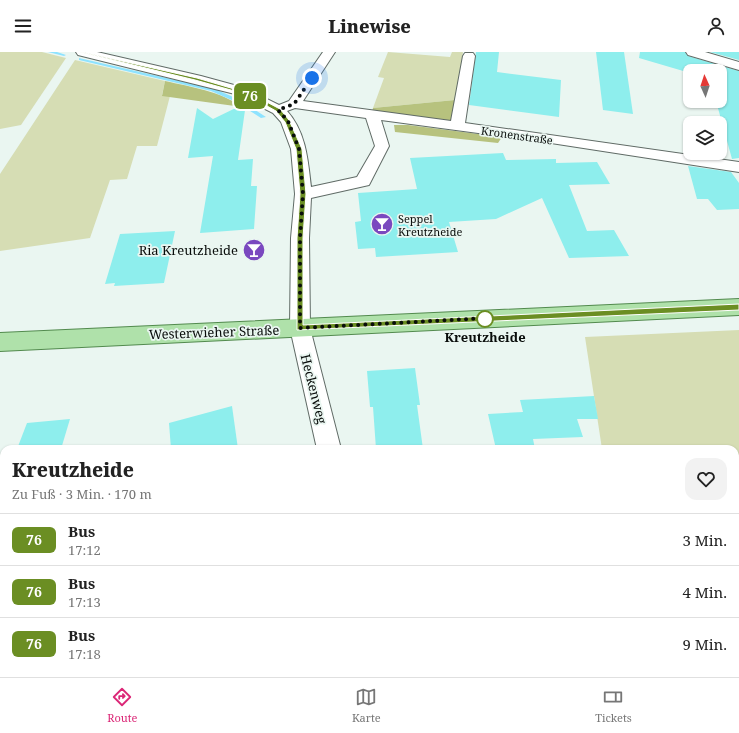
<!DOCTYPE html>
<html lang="de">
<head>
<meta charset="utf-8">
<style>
	body { margin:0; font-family:"Noto Serif",serif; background:#f2f2f2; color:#222; height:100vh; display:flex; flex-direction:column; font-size:15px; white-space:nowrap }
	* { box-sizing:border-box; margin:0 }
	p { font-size:13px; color:#767676 }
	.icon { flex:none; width:22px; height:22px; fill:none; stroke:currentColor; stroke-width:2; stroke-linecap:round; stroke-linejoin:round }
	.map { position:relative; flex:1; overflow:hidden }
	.panel { position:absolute; left:0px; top:393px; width:739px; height:232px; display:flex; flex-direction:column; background:#fff; border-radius:12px 12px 0 0; box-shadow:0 1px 3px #0004 }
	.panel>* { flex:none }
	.badge { padding:0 8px; border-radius:6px; font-size:14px; line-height:26px }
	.needle { width:26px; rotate:357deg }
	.fabs { position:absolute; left:683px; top:12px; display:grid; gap:8px }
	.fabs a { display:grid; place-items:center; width:44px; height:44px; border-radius:8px; background:#fff; box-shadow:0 1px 3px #0004; font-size:20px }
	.you { position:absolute; width:20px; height:20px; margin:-10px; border:3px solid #fff; border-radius:50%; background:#1a73e8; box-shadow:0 0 0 6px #1a73e833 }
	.map>.badge { position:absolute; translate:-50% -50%; box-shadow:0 0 0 2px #fff }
	.round { display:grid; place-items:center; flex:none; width:42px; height:42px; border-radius:12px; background:#f2f2f2 }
	.overview { display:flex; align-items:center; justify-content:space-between; height:68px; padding:0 12px }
	h1 { font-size:19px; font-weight:800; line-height:30px }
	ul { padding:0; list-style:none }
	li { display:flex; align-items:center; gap:12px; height:52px; padding:0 12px; border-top:1px solid #e0e0e0 }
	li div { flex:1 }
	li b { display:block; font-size:15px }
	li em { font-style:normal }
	li .badge { min-width:44px; font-weight:700; text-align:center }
	header { display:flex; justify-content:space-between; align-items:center; height:52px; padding:0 12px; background:#fff; font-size:18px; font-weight:800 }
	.menu { display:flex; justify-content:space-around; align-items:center; height:56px; border-top:1px solid #e0e0e0; background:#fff; font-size:11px; color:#767676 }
	.menu a { display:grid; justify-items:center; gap:2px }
	.menu .active { color:#db2777 }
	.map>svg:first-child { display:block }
</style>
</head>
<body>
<header><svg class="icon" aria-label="menu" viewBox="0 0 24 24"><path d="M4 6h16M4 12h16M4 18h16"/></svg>Linewise<svg class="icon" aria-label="person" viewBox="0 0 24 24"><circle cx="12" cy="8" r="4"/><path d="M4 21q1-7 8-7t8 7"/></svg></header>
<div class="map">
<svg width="739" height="625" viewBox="0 0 739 625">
	<rect width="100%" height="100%" fill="#eaf6f1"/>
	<!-- green -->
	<g fill="#d6ddb4">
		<path d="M0,0H42L66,6L21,73L0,77Z"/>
		<path d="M388,0L450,5L452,0H463L455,48L373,56L384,26L378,25Z"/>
		<path d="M75,8L165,29L162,43L170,44L157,94H137L127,127L110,128L90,186L0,199V122Z"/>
		<path d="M739,278V625H634L633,621H735V397H602L585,285Z"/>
	</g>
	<!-- forest -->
	<g fill="#b7c27e">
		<path d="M165,29C191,35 220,39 242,55L162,44Z"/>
		<path d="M455,48L451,69L372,60L373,56Z"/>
		<path d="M394,73H408L502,85L498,91L395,80Z"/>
	</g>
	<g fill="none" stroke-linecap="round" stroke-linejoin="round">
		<!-- stream -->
		<g fill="#8ee3ff" fill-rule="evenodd">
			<path d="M48,0H57L66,3L64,4Z"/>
			<path d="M79,6L215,37L240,48L266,65L261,66L236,50L211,39L79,8Z"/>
		</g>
	</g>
	<!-- building -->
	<g fill="#8eeeed">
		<path d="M476,0H499L497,20L561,28L559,65L469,53Z"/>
		<path d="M596,0H624L633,62L603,58Z"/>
		<path d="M640,0H685L688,4L739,19V106L732,107L716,49H720V19H690V21L639,6Z"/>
		<path d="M710,0H739V8Z"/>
		<path d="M246,51L238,108L253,107L251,134H257L254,177L200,181L213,104L188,106L197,56L213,67Z"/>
		<path d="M503,101L506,108L556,107V111L597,110L610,132L569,133L587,179L614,178L629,204L569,206L542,146L496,167L449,170L458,200L376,205L375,196L358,197L355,170L361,169L358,141L417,137L410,106Z"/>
		<path d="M688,114L731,120L739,131V157L717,158L708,147H697Z"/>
		<path d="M175,179L164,231L114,234L115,231L105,232L120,182Z"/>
		<path d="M415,316L420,353H417L423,397H376L373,355H370L367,319Z"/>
		<path d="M594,344L598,367H577L583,385L533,387L535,397H496L488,362L523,360L520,348Z"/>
		<path d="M232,354L238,397H171L169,371Z"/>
		<path d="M70,367L61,397H17L27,371Z"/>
	</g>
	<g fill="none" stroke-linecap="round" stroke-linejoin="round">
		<!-- minor casing -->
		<g stroke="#606b66" stroke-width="2">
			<g id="minor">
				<path d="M76,0H97L201,24L245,36L279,53L289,49L323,0H335L303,49L451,69L463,4L465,1H473L475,4L465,71L739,110V120L538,89L381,68L389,94L369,133L311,146L309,186L310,276L341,397H317L290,276L291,186L295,142L291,97L281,70L273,61L235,42L78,3ZM295,56L366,66L375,94L357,125L311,135C308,108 306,80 287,59Z"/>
				<path d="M686,0H705L739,10V18L688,3Z"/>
				<path d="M369,621H401L402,625H370Z"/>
			</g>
		</g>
		<!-- major casing -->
		<g stroke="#528a4e" stroke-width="2">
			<path id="major" d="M739,247V263L0,299V281Z"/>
		</g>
		<!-- minor -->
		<use href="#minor" fill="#fff" fill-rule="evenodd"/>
		<!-- major -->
		<use href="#major" fill="#afe1aa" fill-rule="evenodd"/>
	</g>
	<!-- line -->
	<path fill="#6b8e23" stroke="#fff" d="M80,0H82L197,26L241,39L261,47L280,57L289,68L302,97L306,142L303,186V273L739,252V258L297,278V186L300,142L296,97L285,70L276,59L258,49L238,40L195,28Z"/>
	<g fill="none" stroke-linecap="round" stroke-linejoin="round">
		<!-- walk -->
		<path stroke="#090d0b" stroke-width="4" stroke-dasharray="0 7.2" d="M312,26L294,52L278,58L288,69L299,97L303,142L300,186V276L489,266L485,267"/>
	</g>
	<!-- icons -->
	<defs>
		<g id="bar-disc" transform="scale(1.15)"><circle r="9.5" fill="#7a48bf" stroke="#eaf6f1"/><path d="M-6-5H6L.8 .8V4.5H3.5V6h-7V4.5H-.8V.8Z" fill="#fff"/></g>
	</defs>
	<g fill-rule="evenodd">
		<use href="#bar-disc" x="382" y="172"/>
		<use href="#bar-disc" x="254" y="198"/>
	</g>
	<!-- markers -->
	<circle fill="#fff" stroke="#6b8e23" stroke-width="2" cx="485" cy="267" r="8"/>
	<g text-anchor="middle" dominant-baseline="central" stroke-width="3.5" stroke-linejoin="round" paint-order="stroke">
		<!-- far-street labels -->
		<g font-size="11" fill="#090d0b" stroke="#eaf6f1">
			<text transform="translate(517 83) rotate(8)">Kronenstraße</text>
		</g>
		<!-- far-poi labels -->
		<g font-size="11" fill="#090d0b" stroke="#eaf6f1" text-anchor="start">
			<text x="398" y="166">Seppel<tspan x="398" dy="13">Kreutzheide</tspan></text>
		</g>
		<!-- poi labels -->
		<g font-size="13" fill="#090d0b" stroke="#eaf6f1" text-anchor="end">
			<text x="238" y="198">Ria Kreutzheide</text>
		</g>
		<!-- street labels -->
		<g font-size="13" fill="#090d0b" stroke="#eaf6f1">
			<text transform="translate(214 280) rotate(-2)">Westerwieher Straße</text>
			<text transform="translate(314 337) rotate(76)">Heckenweg</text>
		</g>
		<!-- stop labels -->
		<g font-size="13" font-weight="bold" fill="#090d0b" stroke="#eaf6f1">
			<text x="485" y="285">Kreutzheide</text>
		</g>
	</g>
</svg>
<div class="fabs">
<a><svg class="needle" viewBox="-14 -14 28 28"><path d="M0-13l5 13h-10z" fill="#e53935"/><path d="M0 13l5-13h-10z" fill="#767676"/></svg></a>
<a><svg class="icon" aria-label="layers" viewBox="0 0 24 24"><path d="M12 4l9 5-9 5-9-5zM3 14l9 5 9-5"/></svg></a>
</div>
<div class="you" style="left:312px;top:26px"></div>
<b class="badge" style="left:250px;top:44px;background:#6b8e23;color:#fff">76</b>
<section class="panel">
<div class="overview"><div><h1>Kreutzheide</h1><p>Zu Fuß · 3 Min. · 170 m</p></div><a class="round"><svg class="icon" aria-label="heart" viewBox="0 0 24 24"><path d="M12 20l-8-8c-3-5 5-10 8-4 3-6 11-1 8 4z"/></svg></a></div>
<ul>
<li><span class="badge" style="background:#6b8e23;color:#fff">76</span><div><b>Bus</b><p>17:12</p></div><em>3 Min.</em></li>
<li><span class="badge" style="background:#6b8e23;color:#fff">76</span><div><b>Bus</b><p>17:13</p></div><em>4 Min.</em></li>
<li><span class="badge" style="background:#6b8e23;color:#fff">76</span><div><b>Bus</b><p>17:18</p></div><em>9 Min.</em></li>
</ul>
</section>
</div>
<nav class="menu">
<a class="active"><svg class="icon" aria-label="directions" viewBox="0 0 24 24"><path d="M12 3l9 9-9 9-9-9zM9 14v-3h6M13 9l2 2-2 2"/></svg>Route</a>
<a><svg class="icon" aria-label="map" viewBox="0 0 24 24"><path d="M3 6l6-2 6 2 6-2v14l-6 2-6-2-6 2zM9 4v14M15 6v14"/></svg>Karte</a>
<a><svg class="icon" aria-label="tickets" viewBox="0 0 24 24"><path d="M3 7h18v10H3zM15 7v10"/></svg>Tickets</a>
</nav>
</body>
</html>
